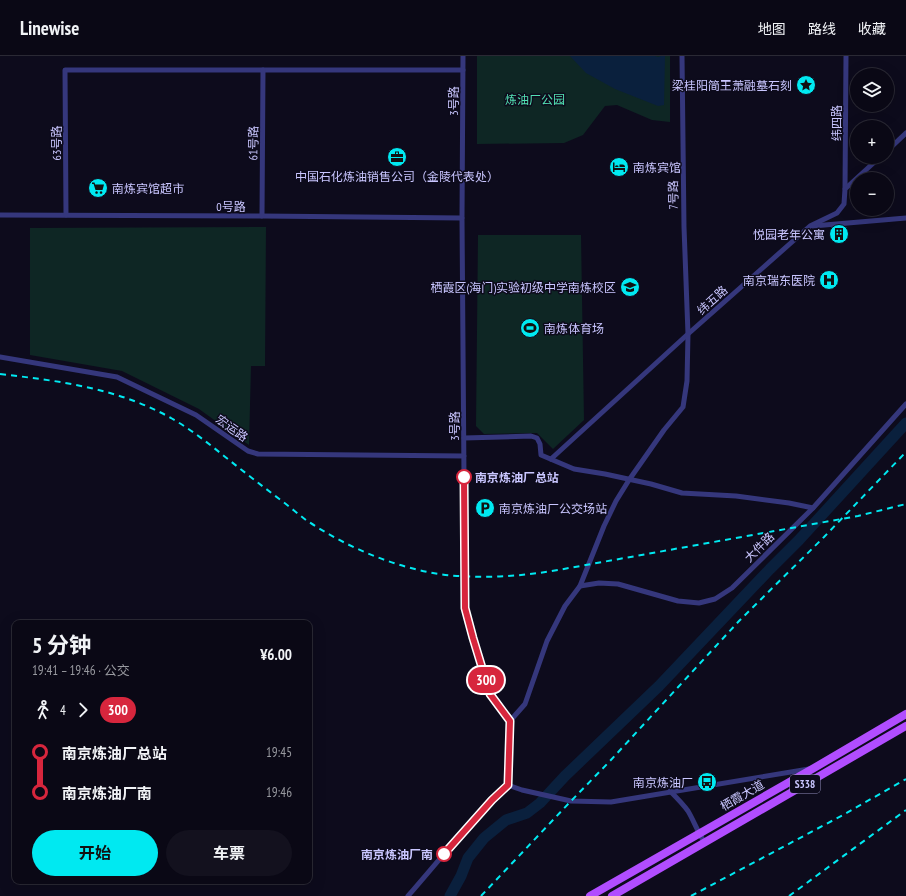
<!DOCTYPE html>
<html lang="zh">
<head>
<meta charset="utf-8">
<style>
	body { margin:0; font-family:"PT Sans Narrow","Noto Sans SC",sans-serif; background:#13111e; color:#f1f3f6; height:100vh; display:flex; flex-direction:column; font-size:15px; white-space:nowrap }
	* { box-sizing:border-box; margin:0 }
	p { font-size:13px; color:#999aa0 }
	.icon { flex:none; width:22px; height:22px; fill:none; stroke:currentColor; stroke-width:2; stroke-linecap:round; stroke-linejoin:round }
	.map { position:relative; flex:1; overflow:hidden }
	.panel { position:absolute; left:12px; top:564px; width:300px; height:264px; display:flex; flex-direction:column; background:#0a0815; border-radius:8px; box-shadow:0 4px 16px #0002,0 0 0 1px #2a2934 }
	.panel>* { flex:none }
	.badge { padding:0 8px; border-radius:13px; font-size:14px; line-height:26px }
	.tools { position:absolute; left:850px; top:12px; display:grid; gap:8px }
	.tools a { display:grid; place-items:center; width:44px; height:44px; border-radius:50%; background:#0a0815; box-shadow:0 4px 16px #0002,0 0 0 1px #2a2934; font-size:20px }
	.map>.badge { position:absolute; translate:-50% -50%; box-shadow:0 0 0 2px #fff }
	.legs { display:flex; align-items:center; gap:6px; height:44px; padding:0 20px; font-size:13px }
	.legs p { margin-inline-start:auto }
	.overview { display:flex; align-items:center; justify-content:space-between; height:68px; padding:0 20px }
	h1 { font-size:22px; font-weight:700; line-height:30px }
	.cta { display:flex; gap:8px; margin-top:auto; padding:8px 20px }
	.cta a { flex:1; height:46px; border-radius:24px; background:#00e9f1; color:#111; font-size:16px; font-weight:700; line-height:46px; text-align:center }
	.cta a+a { background:#13111e; color:#f1f3f6 }
	ul { padding:0 20px; list-style:none }
	li { display:flex; align-items:center; gap:14px; height:40px; font-size:15px }
	li i { display:grid; place-items:center; width:6px; height:100%; margin:0 5px; background:currentColor }
	li i::after { content:''; width:10px; height:10px; margin:-5px; border:3px solid; border-radius:50%; background:#0a0815 }
	li p { margin-inline-start:auto }
	li:first-child i { background:linear-gradient(#0000 50%,currentColor 0) }
	li:last-child i { background:linear-gradient(currentColor 50%,#0000 0) }
	header { display:flex; align-items:center; gap:24px; box-sizing:border-box; height:56px; padding:0 20px; background:#0a0815; border-bottom:1px solid #2a2934 }
	header strong { font-size:19px }
	nav { display:flex; gap:22px; margin-inline-start:auto; font-size:14px }
	.map>svg:first-child { display:block }
</style>
</head>
<body>
<header>
<strong>Linewise</strong>
<nav><a>地图</a><a>路线</a><a>收藏</a></nav>
</header>
<div class="map">
<svg width="906" height="840" viewBox="0 0 906 840">
	<rect width="100%" height="100%" fill="#0d0b1c"/>
	<!-- green -->
	<g fill="#0e2624">
		<path d="M477,0H670V66L652,64L617,49L605,50L583,79L564,87L477,88Z"/>
		<path d="M266,171L265,310H251L249,389L199,353L122,315L30,299V172Z"/>
		<path d="M478,179H581L584,364L553,393L537,377L484,378L476,370Z"/>
	</g>
	<!-- water -->
	<path fill="#0a203d" d="M570,0H655L658,1L661,0H665L664,49L658,50L615,33L586,17Z"/>
	<g fill="none" stroke-linecap="round" stroke-linejoin="round">
		<!-- river -->
		<path stroke="#0a203d" stroke-width="11" d="M450,840L461,820L468,802L484,782L506,764L527,757L540,747L565,720L659,630L770,513L799,484L906,367"/>
		<!-- minor -->
		<g stroke="#35377c" stroke-width="5">
			<path d="M463,0L462,162L465,552L473,582L490,638L510,665L508,729"/>
			<path d="M887,95L906,77"/>
			<path d="M845,133L846,0"/>
			<path d="M0,159L262,160L462,162"/>
			<path d="M66,159L65,14H463"/>
			<path d="M262,160L263,14"/>
			<path d="M813,170L906,162"/>
			<path d="M0,301L117,321L196,359L248,395L258,398L464,400"/>
			<path d="M464,382L531,380L537,382L540,388L541,399L574,413L605,418L651,428L682,437L736,440L789,447L813,452"/>
			<path d="M551,403L688,278L810,170L837,157L844,148L845,133L880,101"/>
			<path d="M580,530L599,527L618,528L678,545L699,547L715,543L732,532L813,452L906,348"/>
			<path d="M510,665L525,648L547,585L565,550L580,530L604,470L616,445L629,424L664,374L683,351L687,325L688,278L684,171L682,0"/>
			<path d="M508,729L522,734L571,745L611,746L809,713"/>
			<path d="M670,735C677,742 683,748 688,755C694,765 698,777 705,787"/>
			<path d="M408,840C441,802 472,763 508,729"/>
		</g>
		<!-- primary -->
		<g stroke="#b14dff" stroke-width="8">
			<path d="M590,840L814,712L906,658"/>
			<path d="M612,840L906,670"/>
		</g>
		<!-- rail -->
		<g stroke="#00e9f1" stroke-width="2" stroke-dasharray="6 5" stroke-linecap="butt">
			<path d="M0,318C60,325 117,332 171,362C190,373 207,386 224,400C243,415 262,430 282,445C290,451 298,458 306,464C349,493 404,516 457,520C491,522 524,520 558,514L858,460L906,448"/>
			<path d="M481,840L571,745L610,705L739,565L824,481L906,396"/>
			<path d="M691,840L843,759L906,723"/>
			<path d="M789,840L906,754"/>
		</g>
	</g>
	<g fill="none" stroke-linecap="round" stroke-linejoin="round">
		<!-- line-1 casing -->
		<g stroke="#fff" stroke-width="9">
			<path id="line-1" d="M444,798L492,744L508,729L510,665L490,638L473,582L465,552L464,421"/>
		</g>
		<!-- line-1 -->
		<use href="#line-1" stroke="#d7263d" stroke-width="6"/>
	</g>
	<!-- icons -->
	<defs>
		<g id="sight-disc" transform="scale(1)"><circle r="9.5" fill="#00e9f1" stroke="#0d0b1c"/><path d="M0-6L1.8-2.2L6-1.7L2.9 1.2L3.7 5.4L0 3.3L-3.7 5.4L-2.9 1.2L-6-1.7L-1.8-2.2Z" fill="#111"/></g>
		<g id="office-disc" transform="scale(1)"><circle r="9.5" fill="#00e9f1" stroke="#0d0b1c"/><path d="M-6-3h4V-5.5h4V-3h4V5H-6ZM-1-4.5V-3h2v-1.5ZM-6 0V1H6V0Z" fill="#111"/></g>
		<g id="hotel-disc" transform="scale(1)"><circle r="9.5" fill="#00e9f1" stroke="#0d0b1c"/><path d="M-6-4.5h1.5V1H6V5H4.5V3h-9V5H-6ZM-4 0a1.8 1.8 0 1 1 3.6 0ZM.5 0V-2.5h3Q6-2.5 6 0Z" fill="#111"/></g>
		<g id="supermarket-disc" transform="scale(1)"><circle r="9.5" fill="#00e9f1" stroke="#0d0b1c"/><path d="M-6-5.5h2.5l.6 2H6L4.5 2H-2.5L-4.4-4H-6ZM-1.5 3.2a1.3 1.3 0 1 0 .1 0ZM3 3.2a1.3 1.3 0 1 0 .1 0Z" fill="#111"/></g>
		<g id="building-disc" transform="scale(1)"><circle r="9.5" fill="#00e9f1" stroke="#0d0b1c"/><path d="M-4-6H4V6H1V3H-1V6H-4ZM-2.5-4.3h1.7v1.8h-1.7ZM.8-4.3h1.7v1.8H.8ZM-2.5-1h1.7V.8h-1.7ZM.8-1h1.7V.8H.8Z" fill="#111"/></g>
		<g id="hospital-disc" transform="scale(1)"><circle r="9.5" fill="#00e9f1" stroke="#0d0b1c"/><path d="M-5-5h3v3.5h4V-5h3V5h-3V1.5h-4V5h-3Z" fill="#111"/></g>
		<g id="school-disc" transform="scale(1)"><circle r="9.5" fill="#00e9f1" stroke="#0d0b1c"/><path d="M0-5L7-2L0 1L-7-2ZM-4 1L0 2.5L4 1V4Q0 6-4 4Z" fill="#111"/></g>
		<g id="stadium-disc" transform="scale(1)"><circle r="9.5" fill="#00e9f1" stroke="#0d0b1c"/><path d="M0-5a6.5 5 0 1 0 0 10a6.5 5 0 1 0 0-10ZM-3.5-1.8h7v3.6h-7Z" fill="#111"/></g>
		<g id="parking-disc" transform="scale(1)"><circle r="9.5" fill="#00e9f1" stroke="#0d0b1c"/><path d="M-3.5-5.5H1a3.5 3.5 0 0 1 0 7H-1V5.5H-3.5ZM-1-3.4V-.6H.8a1.4 1.4 0 0 0 0-2.8Z" fill="#111"/></g>
		<g id="bus-disc" transform="scale(1)"><circle r="9.5" fill="#00e9f1" stroke="#0d0b1c"/><path d="M-5-6H5V4H4V6H2V4H-2V6H-4V4H-5ZM-3.5-4V0h7V-4ZM-3.5 1.2v1.5H-2V1.2ZM2 1.2v1.5H3.5V1.2Z" fill="#111"/></g>
	</defs>
	<g fill-rule="evenodd">
		<use href="#sight-disc" x="806" y="29"/>
		<use href="#office-disc" x="397" y="101"/>
		<use href="#hotel-disc" x="619" y="111"/>
		<use href="#supermarket-disc" x="98" y="132"/>
		<use href="#building-disc" x="839" y="178"/>
		<use href="#hospital-disc" x="829" y="224"/>
		<use href="#school-disc" x="630" y="231"/>
		<use href="#stadium-disc" x="530" y="272"/>
		<use href="#parking-disc" x="485" y="452"/>
		<use href="#bus-disc" x="707" y="726"/>
	</g>
	<!-- markers -->
	<g fill="#fff" stroke="#d7263d" stroke-width="2">
		<circle cx="464" cy="421" r="7"/>
		<circle cx="444" cy="798" r="7"/>
	</g>
	<g text-anchor="middle" dominant-baseline="central" stroke-width="3" stroke-linejoin="round" paint-order="stroke">
		<!-- shield labels -->
		<rect fill="#0d0b1c" stroke="#918ebb" stroke-width="1" x="790" y="719" width="30" height="18" rx="3"/>
		<g font-size="11" font-weight="bold" fill="#c9c6ff">
			<text x="805" y="728">S338</text>
		</g>
		<!-- poi labels -->
		<g font-size="12" fill="#c9c6ff" stroke="#0d0b1c" text-anchor="end">
			<text x="792" y="29">梁桂阳简王萧融墓石刻</text>
			<text x="633" y="111" text-anchor="start">南炼宾馆</text>
			<text x="397" y="120" text-anchor="middle">中国石化炼油销售公司（金陵代表处）</text>
			<text x="112" y="132" text-anchor="start">南炼宾馆超市</text>
			<text x="825" y="178">悦园老年公寓</text>
			<text x="815" y="224">南京瑞东医院</text>
			<text x="616" y="231">栖霞区(海门)实验初级中学南炼校区</text>
			<text x="544" y="272" text-anchor="start">南炼体育场</text>
			<text x="499" y="452" text-anchor="start">南京炼油厂公交场站</text>
			<text x="693" y="726">南京炼油厂</text>
		</g>
		<!-- park labels -->
		<g font-size="12" fill="#52e0b3" stroke="#0d0b1c">
			<text x="535" y="43">炼油厂公园</text>
		</g>
		<!-- street labels -->
		<g font-size="12" fill="#c9c6ff" stroke="#0d0b1c">
			<text transform="translate(453 45) rotate(-90)">3号路</text>
			<text transform="translate(836 67) rotate(-90)">纬四路</text>
			<text transform="translate(56 87) rotate(-90)">63号路</text>
			<text transform="translate(253 87) rotate(-89)">61号路</text>
			<text transform="translate(673 139) rotate(-91)">7号路</text>
			<text x="231" y="150">0号路</text>
			<text transform="translate(712 244) rotate(-42)">纬五路</text>
			<text transform="translate(454 370) rotate(-90)">3号路</text>
			<text transform="translate(232 372) rotate(35)">宏运路</text>
			<text transform="translate(759 491) rotate(-45)">大件路</text>
			<text transform="translate(742 739) rotate(-30)">栖霞大道</text>
		</g>
		<!-- stop labels -->
		<g font-size="12" font-weight="bold" fill="#c9c6ff" stroke="#0d0b1c" text-anchor="start">
			<text x="475" y="421">南京炼油厂总站</text>
			<text x="433" y="798" text-anchor="end">南京炼油厂南</text>
		</g>
	</g>
</svg>
<div class="tools">
<a><svg class="icon" aria-label="layers" viewBox="0 0 24 24"><path d="M12 4l9 5-9 5-9-5zM3 14l9 5 9-5"/></svg></a>
<a>+</a>
<a>−</a>
</div>
<b class="badge" style="left:486px;top:624px;background:#d7263d;color:#fff">300</b>
<section class="panel">
<div class="overview"><div><h1>5 分钟</h1><p>19:41 – 19:46 · 公交</p></div><b>¥6.00</b></div>
<div class="legs"><svg class="icon" aria-label="walk" viewBox="0 0 24 24"><circle cx="13" cy="4" r="2"/><path d="M13 8l-2 6 4 7M11 14l-3 7M7 12l3-4h3l4 4"/></svg>4<svg class="icon" aria-label="forward" viewBox="0 0 24 24"><path d="M9 5l7 7-7 7"/></svg><b class="badge" style="background:#d7263d;color:#fff">300</b></div>
<ul>
<li><i style="color:#d7263d"></i><b>南京炼油厂总站</b><p>19:45</p></li>
<li><i style="color:#d7263d"></i><b>南京炼油厂南</b><p>19:46</p></li>
</ul>
<div class="cta"><a>开始</a><a>车票</a></div>
</section>
</div>
</body>
</html>
